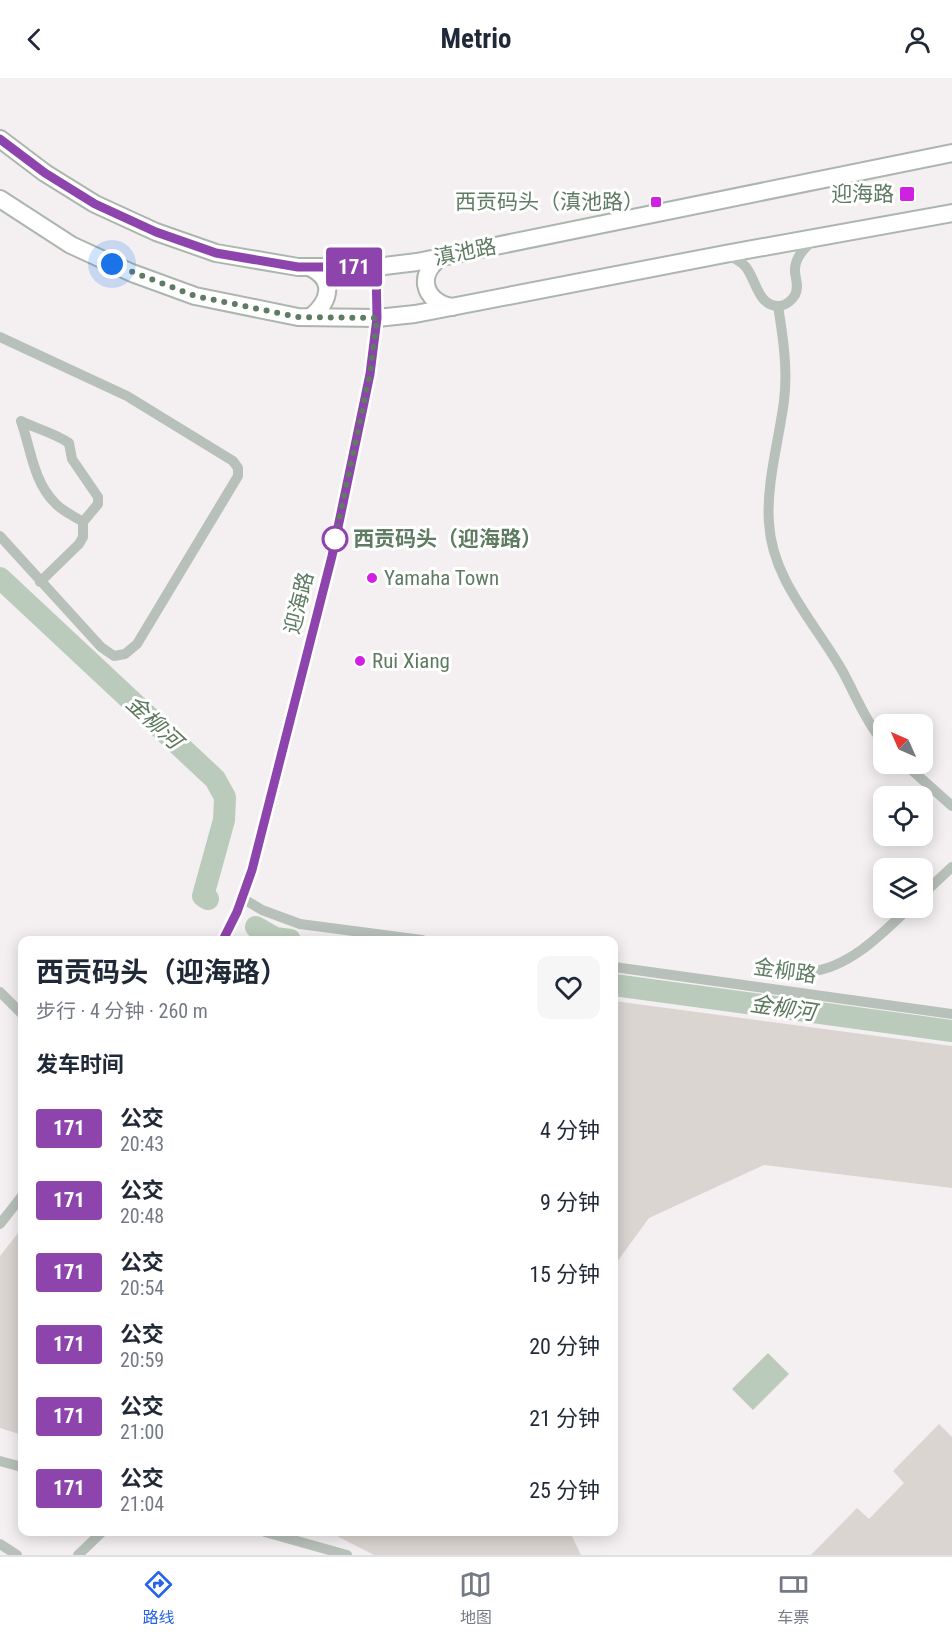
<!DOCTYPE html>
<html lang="zh">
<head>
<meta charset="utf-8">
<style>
	body { margin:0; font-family:"Roboto Condensed","Noto Sans SC",sans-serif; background:#f6f6f7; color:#1f2937; height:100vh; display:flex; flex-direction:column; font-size:22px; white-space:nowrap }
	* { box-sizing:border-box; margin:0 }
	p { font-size:20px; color:#747a83 }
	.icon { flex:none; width:33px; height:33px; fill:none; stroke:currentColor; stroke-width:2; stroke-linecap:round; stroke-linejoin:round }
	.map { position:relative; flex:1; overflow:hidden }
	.details { position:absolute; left:18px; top:858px; width:600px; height:600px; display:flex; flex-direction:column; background:#fff; border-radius:12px; box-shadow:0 3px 15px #0003 }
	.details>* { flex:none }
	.badge { padding:0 12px; border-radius:4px; font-size:21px; line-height:39px }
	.needle { width:39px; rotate:315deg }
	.controls { position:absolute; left:873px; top:636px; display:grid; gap:12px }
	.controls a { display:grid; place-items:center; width:60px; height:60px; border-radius:12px; background:#fff; box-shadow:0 3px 15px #0003; font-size:30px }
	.you { position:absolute; width:30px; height:30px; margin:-15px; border:4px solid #fff; border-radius:50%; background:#1a73e8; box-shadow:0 0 0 9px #1a73e833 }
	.map>.badge { position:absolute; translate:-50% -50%; box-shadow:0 0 0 3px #fff }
	h2 { padding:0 18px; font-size:22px; line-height:54px }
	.round { display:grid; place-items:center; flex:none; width:63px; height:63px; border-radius:12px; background:#f6f6f7 }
	.overview { display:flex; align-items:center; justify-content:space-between; height:102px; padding:0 18px }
	h1 { font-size:28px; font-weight:700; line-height:45px }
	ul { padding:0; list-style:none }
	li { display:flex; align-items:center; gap:18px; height:72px; padding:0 18px }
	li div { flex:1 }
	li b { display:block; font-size:22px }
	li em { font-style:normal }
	li .badge { min-width:66px; font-weight:700; text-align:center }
	header { display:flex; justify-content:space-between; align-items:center; height:78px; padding:0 18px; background:#fff; font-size:27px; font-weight:700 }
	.menu { display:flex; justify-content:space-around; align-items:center; height:84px; border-top:2px solid #e0e1e3; background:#fff; font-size:16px; color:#747a83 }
	.menu a { display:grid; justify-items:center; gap:3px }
	.menu .on { color:#2563eb }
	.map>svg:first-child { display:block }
</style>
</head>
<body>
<header><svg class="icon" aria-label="back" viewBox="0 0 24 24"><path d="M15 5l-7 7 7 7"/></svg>Metrio<svg class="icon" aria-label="person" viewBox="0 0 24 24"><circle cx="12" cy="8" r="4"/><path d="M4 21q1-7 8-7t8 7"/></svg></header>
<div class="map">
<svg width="952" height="1477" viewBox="0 0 952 1477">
	<rect width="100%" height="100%" fill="#f4f0f2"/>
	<!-- green -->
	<g fill="#dbd5d1">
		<path d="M614,923L952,968V1110L764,1087L649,1140L614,1188Z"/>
		<path d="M22,1150V1357L0,1350V1178Z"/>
		<path d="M939,1346L952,1359V1477H811L857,1430L869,1441L904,1405L893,1393Z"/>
		<path d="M329,1454H570L581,1477H374Z"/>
	</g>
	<!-- water -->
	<path fill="#bbcbbb" d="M768,1275L789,1296L753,1332L732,1311Z"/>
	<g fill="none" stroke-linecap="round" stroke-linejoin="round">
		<!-- river -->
		<g stroke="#bbcbbb" stroke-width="22">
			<path d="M0,500L215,701L225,719L224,742L203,818L208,821"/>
			<path d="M256,849L275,860L290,862"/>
			<path d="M614,907L952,953"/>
		</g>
		<!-- major casing -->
		<g stroke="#acb6ad" stroke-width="20">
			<g id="major">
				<path d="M0,61L45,95L95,126L156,154L216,175L298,189H376L417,184L952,75"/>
				<path d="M0,121L71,167L132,195L195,218L298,239L377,240L415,236L725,176L952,135"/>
				<path d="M442,179C416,195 423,224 452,229"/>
				<path d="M309,189C336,201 330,223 311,239"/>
			</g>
		</g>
		<!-- minor -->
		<g stroke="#b8c1b9" stroke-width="10">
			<path d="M725,176C732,179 739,182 745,188C756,200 757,229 780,228C786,227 792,222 795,217C799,209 796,203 795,194C794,179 806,169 816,159"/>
			<path d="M778,228C783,259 788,291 784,323C779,362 766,406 769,445C772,502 816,546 843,594C856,618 866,644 884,665"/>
			<path d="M0,259L127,318L233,383L238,390V398L137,566L125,576L114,578L101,569L0,458"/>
			<path d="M40,504L79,466L83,459V444L98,426V419L72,381L69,365C54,355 37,351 21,343C31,371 33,403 55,425C62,433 74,438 83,444"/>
			<path d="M905,686L952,728"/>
			<path d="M922,817L952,789"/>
			<path d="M242,820L262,832L300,846L422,862"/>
			<path d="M223,862L237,835L252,792L331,478L370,296L377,240L376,189"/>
			<path d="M758,888C774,890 793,896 809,894C849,890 882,856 909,830"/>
			<path d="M614,889L952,936"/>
			<path d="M0,914L22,936"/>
			<path d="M0,1146L22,1118"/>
			<path d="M0,1383L22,1389"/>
			<path d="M265,1454L347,1477"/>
			<path d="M0,1466L17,1477"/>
			<path d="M78,1477L102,1454"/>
		</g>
		<!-- major -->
		<use href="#major" stroke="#fff" stroke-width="16"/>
	</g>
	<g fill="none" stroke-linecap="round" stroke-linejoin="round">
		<!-- line casing -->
		<g stroke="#fff" stroke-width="14">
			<path id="line" d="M0,61L45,95L95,126L156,154L216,175L298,189H376L377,240L370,296L332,478L252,792L237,834L223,862"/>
		</g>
		<!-- line -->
		<use href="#line" stroke="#8e44ad" stroke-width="9"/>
		<!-- walk -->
		<path stroke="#5f7c63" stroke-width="6" stroke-dasharray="0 10.8" d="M112,186L195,218L298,239L377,240L370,296L335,461"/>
	</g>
	<!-- markers -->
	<g fill="#d021e3" stroke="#fff" stroke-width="2">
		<rect x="899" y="108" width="16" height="16" rx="3"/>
		<rect x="650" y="118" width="12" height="12" rx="3"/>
		<circle cx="372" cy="500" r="6"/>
		<circle cx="360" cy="583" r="6"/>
	</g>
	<circle fill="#fff" stroke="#8e44ad" stroke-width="3" cx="335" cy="461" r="12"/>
	<g text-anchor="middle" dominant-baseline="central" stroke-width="6" stroke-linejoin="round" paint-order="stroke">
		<!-- poi labels -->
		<g font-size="21" fill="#5f7c63" stroke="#fff" text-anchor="end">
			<text x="894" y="116">迎海路</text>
			<text x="644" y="124">西贡码头（滇池路）</text>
			<text x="384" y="500" text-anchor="start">Yamaha Town</text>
			<text x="372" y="583" text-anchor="start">Rui Xiang</text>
		</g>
		<!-- street labels -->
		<g font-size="21" fill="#5f7c63" stroke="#fff">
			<text transform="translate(465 174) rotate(-11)">滇池路</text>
			<text transform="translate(299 525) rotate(-76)">迎海路</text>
			<text transform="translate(785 893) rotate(8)">金柳路</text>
		</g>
		<!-- stop labels -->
		<g font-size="21" font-weight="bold" fill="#5f7c63" stroke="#fff" text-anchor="start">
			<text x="353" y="461">西贡码头（迎海路）</text>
		</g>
		<!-- water labels -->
		<g font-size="22" font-style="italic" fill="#5b785a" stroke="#fff">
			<text transform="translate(154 644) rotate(43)">金柳河</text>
			<text transform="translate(783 930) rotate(8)">金柳河</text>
		</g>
	</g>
</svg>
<div class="controls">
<a><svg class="needle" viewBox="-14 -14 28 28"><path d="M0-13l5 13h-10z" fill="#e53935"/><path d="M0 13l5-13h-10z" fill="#747a83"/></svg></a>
<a><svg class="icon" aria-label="locate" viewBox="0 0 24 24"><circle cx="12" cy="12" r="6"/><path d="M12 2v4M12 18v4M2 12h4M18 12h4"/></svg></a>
<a><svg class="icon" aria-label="layers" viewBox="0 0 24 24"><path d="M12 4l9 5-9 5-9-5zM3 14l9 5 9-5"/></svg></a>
</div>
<div class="you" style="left:112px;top:186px"></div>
<b class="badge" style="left:354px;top:189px;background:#8e44ad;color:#fff">171</b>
<section class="details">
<div class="overview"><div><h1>西贡码头（迎海路）</h1><p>步行 · 4 分钟 · 260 m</p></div><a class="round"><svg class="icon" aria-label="heart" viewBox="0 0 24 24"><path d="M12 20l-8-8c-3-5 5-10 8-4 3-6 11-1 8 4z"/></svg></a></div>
<h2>发车时间</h2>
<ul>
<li><span class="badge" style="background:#8e44ad;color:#fff">171</span><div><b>公交</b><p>20:43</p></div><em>4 分钟</em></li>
<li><span class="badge" style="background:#8e44ad;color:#fff">171</span><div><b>公交</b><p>20:48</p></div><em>9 分钟</em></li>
<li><span class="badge" style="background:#8e44ad;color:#fff">171</span><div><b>公交</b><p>20:54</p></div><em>15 分钟</em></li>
<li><span class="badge" style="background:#8e44ad;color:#fff">171</span><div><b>公交</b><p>20:59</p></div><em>20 分钟</em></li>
<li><span class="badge" style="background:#8e44ad;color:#fff">171</span><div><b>公交</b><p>21:00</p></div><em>21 分钟</em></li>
<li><span class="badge" style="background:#8e44ad;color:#fff">171</span><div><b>公交</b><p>21:04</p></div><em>25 分钟</em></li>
</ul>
</section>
</div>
<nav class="menu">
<a class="on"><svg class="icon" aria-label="directions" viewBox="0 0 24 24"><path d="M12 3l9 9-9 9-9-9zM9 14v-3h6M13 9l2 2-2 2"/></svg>路线</a>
<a><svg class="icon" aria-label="map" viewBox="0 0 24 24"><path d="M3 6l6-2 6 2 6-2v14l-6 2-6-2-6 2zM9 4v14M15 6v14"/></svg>地图</a>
<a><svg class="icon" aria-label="tickets" viewBox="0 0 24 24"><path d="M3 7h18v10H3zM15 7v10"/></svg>车票</a>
</nav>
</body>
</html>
